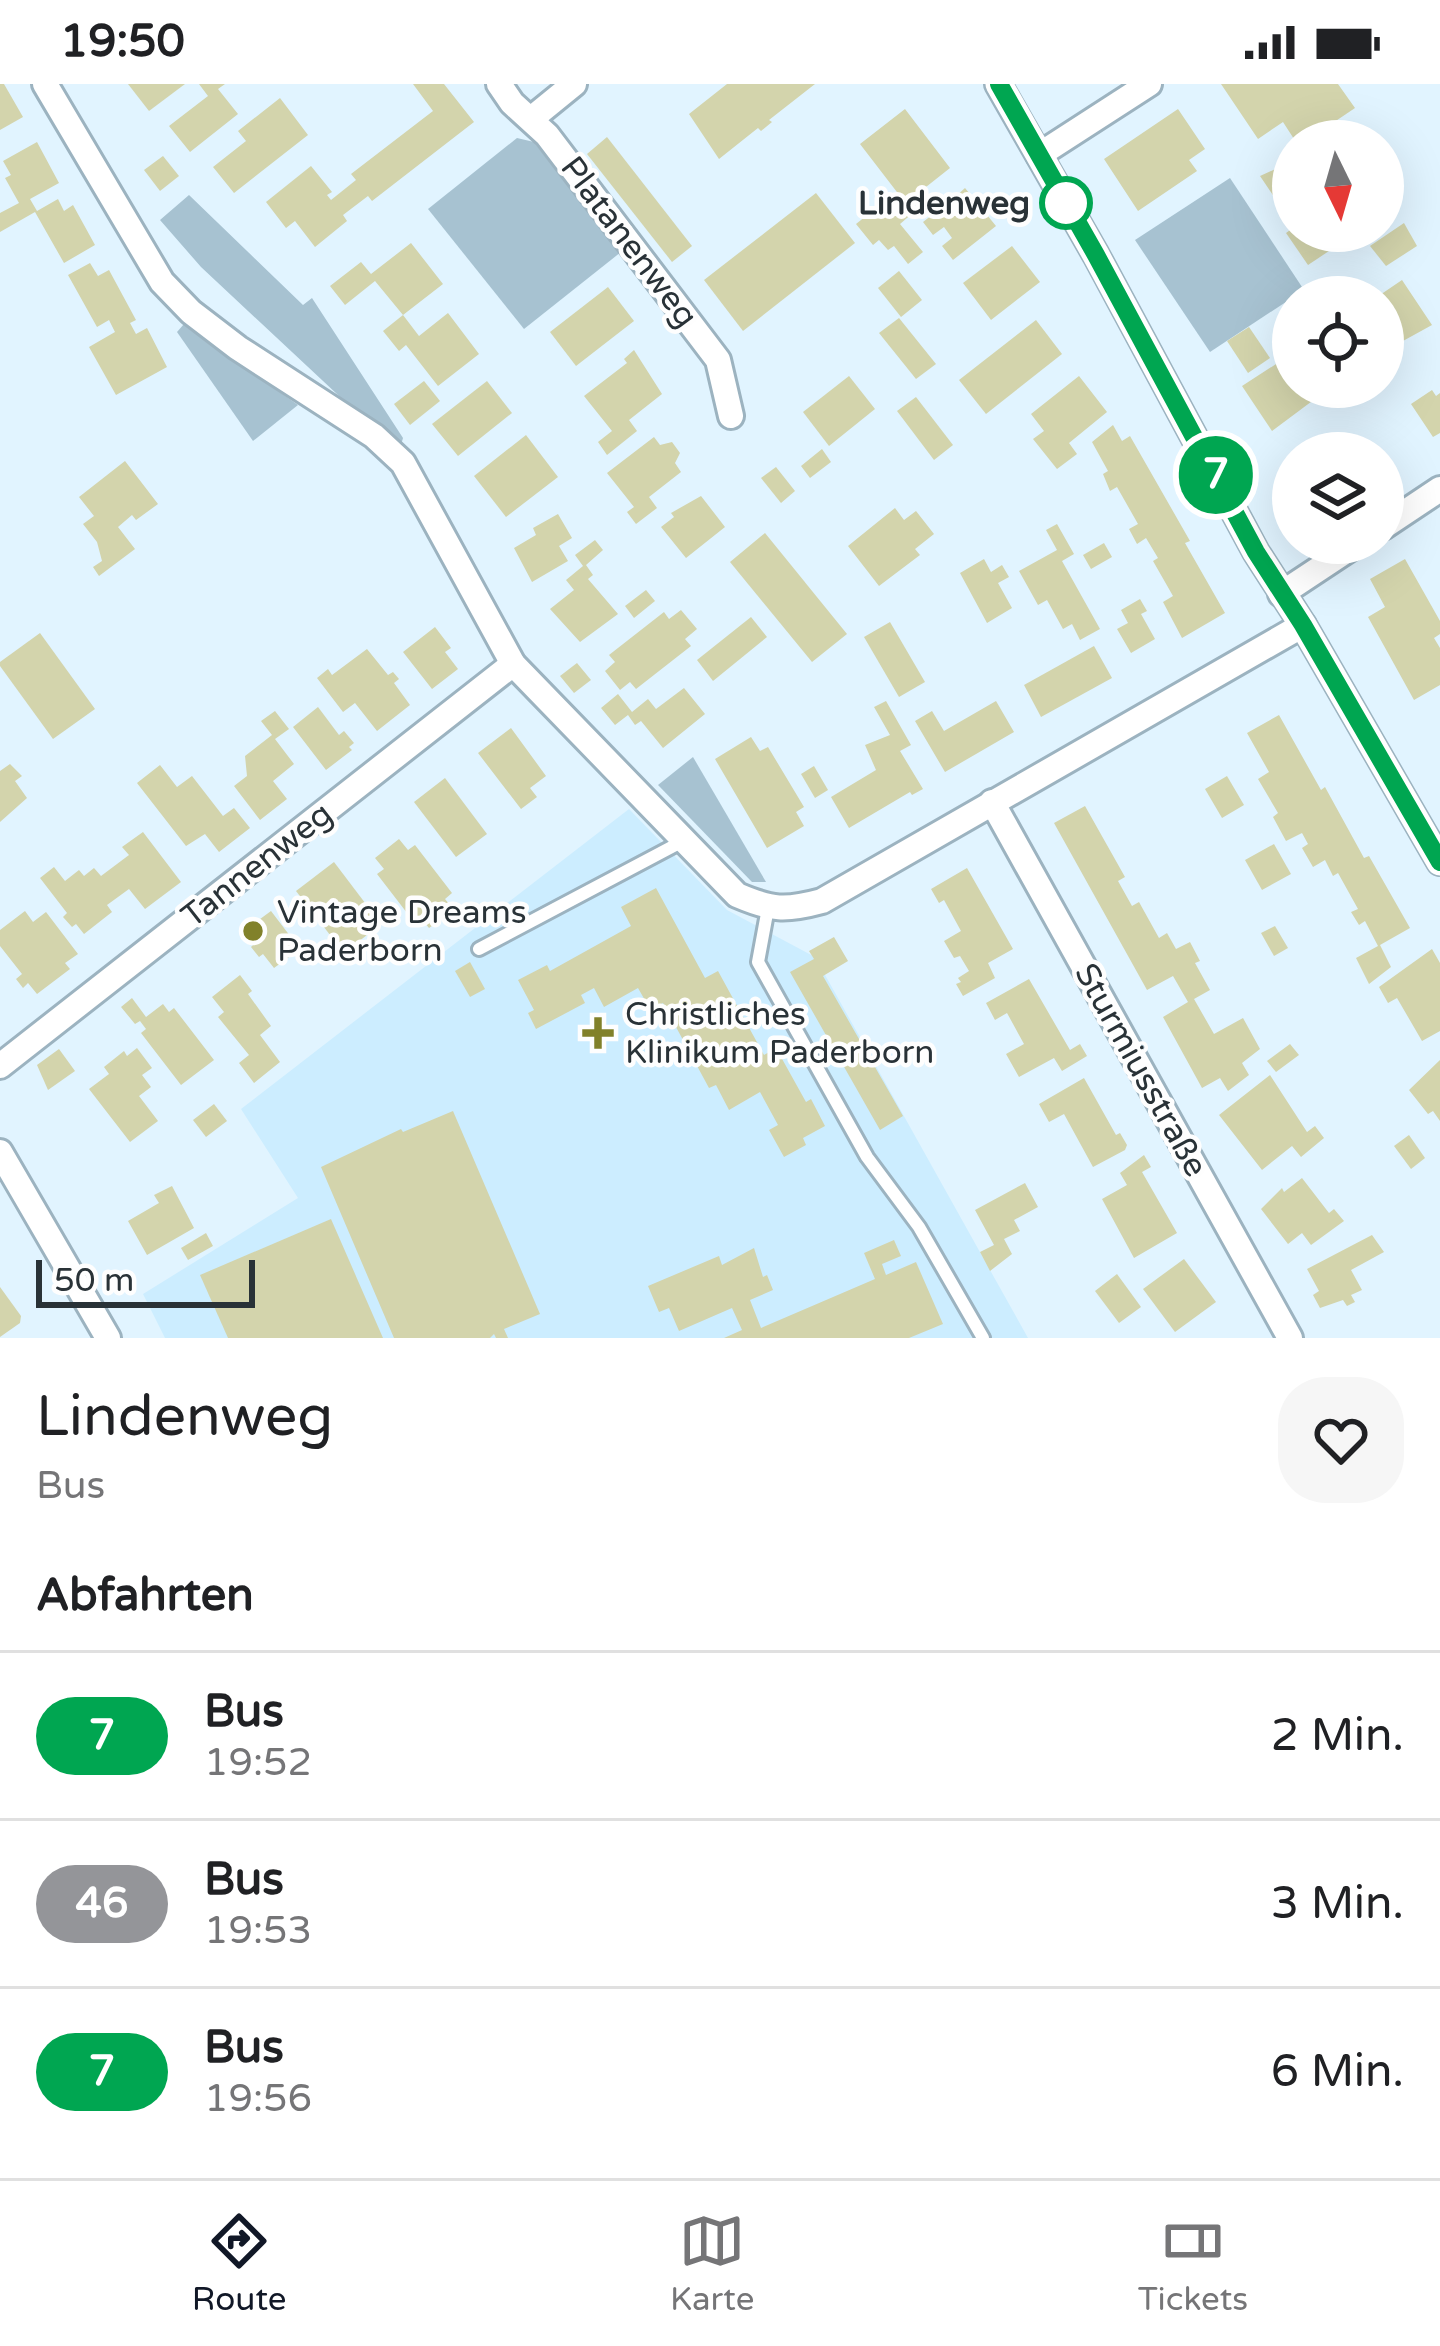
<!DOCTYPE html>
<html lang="de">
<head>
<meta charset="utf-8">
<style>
	body { margin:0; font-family:"Varela Round",sans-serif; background:#f6f6f6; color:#202124; height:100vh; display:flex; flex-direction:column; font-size:45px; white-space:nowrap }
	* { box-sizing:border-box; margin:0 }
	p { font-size:39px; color:#757577 }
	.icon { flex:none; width:66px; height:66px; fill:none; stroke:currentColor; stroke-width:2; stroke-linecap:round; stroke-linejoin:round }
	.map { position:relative; height:1254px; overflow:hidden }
	.panel { display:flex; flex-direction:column; background:#fff; flex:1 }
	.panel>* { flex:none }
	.badge { padding:0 24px; border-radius:39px; font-size:42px; line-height:78px }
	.needle { width:78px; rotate:175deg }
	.buttons { position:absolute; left:1272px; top:36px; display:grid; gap:24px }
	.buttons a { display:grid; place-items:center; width:132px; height:132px; border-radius:50%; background:#fff; box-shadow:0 12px 48px #0002; font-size:60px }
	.scale { position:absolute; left:36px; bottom:30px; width:219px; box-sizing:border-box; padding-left:12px; border:6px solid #293237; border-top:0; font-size:33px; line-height:42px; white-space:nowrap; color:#293237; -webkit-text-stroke:9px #fefefe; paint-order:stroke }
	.map>.badge { position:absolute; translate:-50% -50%; box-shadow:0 0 0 6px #fff }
	h2 { padding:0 36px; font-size:45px; line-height:108px }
	.round { display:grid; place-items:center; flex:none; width:126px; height:126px; border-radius:48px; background:#f6f6f6 }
	.head { display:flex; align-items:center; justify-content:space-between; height:204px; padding:0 36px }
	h1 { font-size:57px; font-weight:600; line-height:90px }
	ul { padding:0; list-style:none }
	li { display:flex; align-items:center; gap:36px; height:168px; padding:0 36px; border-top:3px solid #e0e0e0 }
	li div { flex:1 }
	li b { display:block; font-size:45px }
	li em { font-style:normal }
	li .badge { min-width:132px; font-weight:700; text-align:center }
	.status { display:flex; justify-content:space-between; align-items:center; height:84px; padding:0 60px; background:#fff; direction:ltr }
	.status svg { height:33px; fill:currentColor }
	.tabs { display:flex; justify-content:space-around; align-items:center; height:168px; border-top:3px solid #e0e0e0; background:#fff; font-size:33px; color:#757577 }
	.tabs a { display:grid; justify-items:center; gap:6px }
	.tabs .selected { color:#111827 }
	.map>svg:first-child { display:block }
</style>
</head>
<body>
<div class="status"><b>19:50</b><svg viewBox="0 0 49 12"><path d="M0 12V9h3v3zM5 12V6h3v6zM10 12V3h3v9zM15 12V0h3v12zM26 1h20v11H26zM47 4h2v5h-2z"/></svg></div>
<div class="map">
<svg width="1440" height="1254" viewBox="0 0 1440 1254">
	<rect width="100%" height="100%" fill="#e1f4ff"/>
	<!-- built -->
	<path fill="#ccedff" d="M629,725L727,826L815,873L1028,1254H165L143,1210L298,1114L241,1025Z"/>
	<!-- green -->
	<g fill="#a7c2d1">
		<path d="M517,54L534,58L621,168L524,245L428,125Z"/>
		<path d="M1230,94L1304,206L1210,268L1135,156Z"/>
		<path d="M189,111L303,221L312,214L403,354L399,368L201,183L160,136Z"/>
		<path d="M184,240L298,321L253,357L177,248Z"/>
		<path d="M693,673L766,798H752L658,701Z"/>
	</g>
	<!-- building -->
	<g fill="#d3d4ac">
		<path d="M0,0H4L23,33L0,46Z"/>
		<path d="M128,0H185L149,27Z"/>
		<path d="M199,0H225L218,5L238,30L190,68L169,42L208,12Z"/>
		<path d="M413,0H444L474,38L372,117L368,112L343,131L347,137L315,163L295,137L286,144L266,118L311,82L332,108L327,111L331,116L356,96L351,90L433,27Z"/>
		<path d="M727,0H815L769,36L772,38L761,47L758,44L719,75L689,30Z"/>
		<path d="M1221,0H1338L1355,24L1312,53L1308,46L1294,55L1283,38L1258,55Z"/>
		<path d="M280,14L308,51L234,109L213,83L246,57L238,47Z"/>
		<path d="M905,25L950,84L907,118L914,128L900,140L923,168L908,180L894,162L888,166L879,156L873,161L856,140L886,116L889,121L900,112L860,60Z"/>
		<path d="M1178,25L1205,65L1189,76L1197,87L1138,127L1104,75Z"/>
		<path d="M607,53L692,162L672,178L587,70Z"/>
		<path d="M37,58L59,99L30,115L37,127L58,115L64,127L73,121L95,161L64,179L35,128L0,148V129L19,119L5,94L11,91L3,77Z"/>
		<path d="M163,72L179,92L160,107L144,86Z"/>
		<path d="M1293,77V111L1289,114L1293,120V141L1260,92Z"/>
		<path d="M965,104L996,142L953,176L942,162L952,154L944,143L933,151L923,138L945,121L941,116L950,109L954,114Z"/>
		<path d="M816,109L855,159L743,247L704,196Z"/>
		<path d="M1404,139L1417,162L1386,182L1370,162Z"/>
		<path d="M1293,144V147H1359L1308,181L1286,149Z"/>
		<path d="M411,159L443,200L403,231L375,197L345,221L330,202L361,178L371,190Z"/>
		<path d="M1012,162L1040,198L991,236L963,199Z"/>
		<path d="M90,179L98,192L109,186L136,236L130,239L136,250L147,244L167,283L116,311L89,263L115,248L109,236L97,243L68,191Z"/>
		<path d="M899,187L922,216L901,233L878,204Z"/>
		<path d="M1402,196L1432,241L1383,268V213H1377Z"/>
		<path d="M608,203L634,237L576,282L550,248Z"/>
		<path d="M448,229L479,270L438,302L406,261L399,267L383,247L403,231L419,252Z"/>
		<path d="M899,234L936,280L916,295L879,249Z"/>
		<path d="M1036,236L1062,270L986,330L959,296Z"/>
		<path d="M1249,243L1270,274L1248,289L1227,257Z"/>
		<path d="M634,266L662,310L629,336L637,347L607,371L598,358L612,347L584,312L627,279L624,275Z"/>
		<path d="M1293,269V303H1331L1272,347L1242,302Z"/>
		<path d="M849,292L875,325L829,362L803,328Z"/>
		<path d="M1079,292L1107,328L1069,359L1077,370L1057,385L1033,355L1044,347L1031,330Z"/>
		<path d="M424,297L440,317L410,341L394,320Z"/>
		<path d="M487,297L512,329L458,372L432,340Z"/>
		<path d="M1432,306L1436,312L1440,309V349L1433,353L1411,320Z"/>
		<path d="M916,313L953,361L934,376L897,327Z"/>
		<path d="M1113,341L1122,357L1130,352L1190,457L1185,459L1225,529L1182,554L1163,518L1173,512L1153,477L1158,474L1146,454L1137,460L1129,445L1138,440L1117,403L1110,407L1103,390L1108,387L1092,358Z"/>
		<path d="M526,351L558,393L506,433L474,392Z"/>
		<path d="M654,353L660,361L672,358L680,369L675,379L681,388L649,413L657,424L636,440L627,428L634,423L607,389Z"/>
		<path d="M822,365L831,378L810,394L801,382Z"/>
		<path d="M125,377L158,420L136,436L132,431L118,443L135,465L99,492L93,483L102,477L97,458L83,440L94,432L79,413Z"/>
		<path d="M776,383L795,407L781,419L761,394Z"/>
		<path d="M701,412L725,443L686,474L661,443L674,433L671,429Z"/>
		<path d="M895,424L904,436L916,427L934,450L915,465L920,471L879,502L848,462Z"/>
		<path d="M558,430L572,454L559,462L568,477L532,498L514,464L536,451L533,444Z"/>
		<path d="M1057,440L1074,470L1062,477L1100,545L1080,556L1072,540L1063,545L1047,516L1038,521L1019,487L1057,466L1046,446Z"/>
		<path d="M765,449L847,550L812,578L730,478Z"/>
		<path d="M595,456L603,466L586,481L593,491L588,495L618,530L580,558L550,525L574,506L566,496L583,482L575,471Z"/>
		<path d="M1104,459L1112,473L1091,485L1083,471Z"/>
		<path d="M984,475L991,488L1002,481L1009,493L998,499L1012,524L987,539L960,489Z"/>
		<path d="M1405,475L1440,537V550L1434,554L1440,564V601L1414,616L1368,533L1385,523L1370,495Z"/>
		<path d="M646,506L655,517L634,534L625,522Z"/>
		<path d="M1140,515L1147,527L1141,530L1155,555L1131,569L1117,545L1128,539L1121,526Z"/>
		<path d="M681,526L697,545L685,555L691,562L636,605L630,598L620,606L605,587L615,578L609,571L664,528L669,535Z"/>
		<path d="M751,533L767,553L713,597L697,576Z"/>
		<path d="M890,538L925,598L899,613L864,553Z"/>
		<path d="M435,543L451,564L445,568L458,585L432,605L403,568Z"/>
		<path d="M40,549L95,625L53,655L0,582V578Z"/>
		<path d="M1094,562L1112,594L1041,633L1024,601Z"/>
		<path d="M367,565L388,591L393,588L399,595L394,599L410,621L377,647L355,619L343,628L317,594L328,585L332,591Z"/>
		<path d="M577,579L591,596L574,609L560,592Z"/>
		<path d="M684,604L705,630L663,664L641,637L635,641L628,631L615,641L601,624L618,610L632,628L648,615L656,625Z"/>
		<path d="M886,617L911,661L900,667L923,705L912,711L910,708L849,744L831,713L876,686L865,661L890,651L874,623Z"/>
		<path d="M996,617L1014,648L945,688L915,637L932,627L944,647Z"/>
		<path d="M318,623L339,651L344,647L354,659L349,663L352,666L326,686L293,643Z"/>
		<path d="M275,627L289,645L275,655L294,680L273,697L287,715L260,736L234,702L247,692L245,672L272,651L261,637Z"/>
		<path d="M1279,631L1321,706L1325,703L1364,774L1369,772L1410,844L1380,861L1391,883L1369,900L1356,874L1378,862L1365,837L1359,841L1351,828L1358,825L1338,789L1333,792L1325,776L1313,783L1302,764L1308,760L1302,749L1286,757L1273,733L1278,729L1258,695L1269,688L1247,649Z"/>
		<path d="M511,644L546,692L530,704L537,713L521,725L478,669Z"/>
		<path d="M751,653L760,667L768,663L804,723L796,728L804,742L767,764L715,675Z"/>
		<path d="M10,680L22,692L15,697L27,714L0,738V687Z"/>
		<path d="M160,681L177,703L192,692L223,732L234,724L250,744L219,768L205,750L186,762L137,699Z"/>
		<path d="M814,682L828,706L815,714L801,690Z"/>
		<path d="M1227,692L1244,721L1222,734L1205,705Z"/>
		<path d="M445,694L487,750L456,773L414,718Z"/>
		<path d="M1085,722L1125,793L1118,797L1132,822L1139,818L1159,854L1167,849L1176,865L1190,858L1200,877L1195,879L1210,906L1194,915L1214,950L1243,934L1260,965L1242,979L1249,991L1228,1007L1220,994L1202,1004L1163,933L1188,918L1173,892L1147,906L1054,739Z"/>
		<path d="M143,748L181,798L145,825L129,805L107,821L112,828L84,850L76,840L72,843L63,833L67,829L40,794L54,783L65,797L79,786L84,792L94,784L101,792L129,771L122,763Z"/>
		<path d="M399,755L408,766L415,761L452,809L445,815L454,826L429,844L421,834L414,838L377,790L384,785L375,774Z"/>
		<path d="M1274,760L1291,790L1262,806L1245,776Z"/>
		<path d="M334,778L381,840L344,869L296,807Z"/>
		<path d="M967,784L1013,865L988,879L995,894L963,912L956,900L961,898L958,894L969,887L960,872L954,874L944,857L961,847L944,816L939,819L931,805Z"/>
		<path d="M656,804L705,894L718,887L764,971L776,964L806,1018L811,1015L825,1042L803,1054L806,1061L784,1073L769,1046L778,1041L760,1008L729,1026L716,1001L709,1004L663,919L650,925L638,904L604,923L594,904L581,911L585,919L536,945L528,929L534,926L518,896L547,881L550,887L631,842L621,823Z"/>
		<path d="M25,827L33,838L46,828L78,870L65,879L70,885L37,910L28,899L23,904L16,895L22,890L0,862V846Z"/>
		<path d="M271,827L300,865L274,884L263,870L259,873L251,863L255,859L245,846Z"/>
		<path d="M1275,842L1288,864L1274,872L1261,849Z"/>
		<path d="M834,853L848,877L823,892L903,1032L880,1046L790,888L814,875L809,867Z"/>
		<path d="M1432,865L1440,879V947L1422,957L1397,914L1388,919L1379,903Z"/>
		<path d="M470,878L485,905L470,913L455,887Z"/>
		<path d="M240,891L252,907L248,910L271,942L260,951L280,978L254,999L239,979L249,971L218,933L224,928L212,913Z"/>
		<path d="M1029,895L1070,966L1080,960L1087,972L1062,987L1054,974L1019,993L1006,970L1024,960L1007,929L995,936L986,919Z"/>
		<path d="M132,914L146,933L163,920L169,928L174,924L214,976L181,1001L141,949L146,945L140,937L135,940L121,923Z"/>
		<path d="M1290,960L1299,971L1276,988L1267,977Z"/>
		<path d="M137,964L152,984L142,991L151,1003L139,1012L158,1037L130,1058L89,1005L109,990L104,983L124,967L127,972Z"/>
		<path d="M59,965L75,987L48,1006L37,981Z"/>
		<path d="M1440,976V1037L1433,1027L1428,1030L1409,1006Z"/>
		<path d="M1270,991L1307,1048L1315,1042L1324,1054L1301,1073L1292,1062L1262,1086L1219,1031Z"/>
		<path d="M1084,994L1116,1051L1120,1049L1127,1061L1125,1066L1093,1083L1064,1030L1049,1038L1039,1020Z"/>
		<path d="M214,1020L227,1037L206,1053L193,1036Z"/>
		<path d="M453,1027L540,1230L504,1245L508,1254H496L494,1250L490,1254H394L321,1083L401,1045L403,1048Z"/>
		<path d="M1409,1051L1425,1074L1411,1085L1394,1062Z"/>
		<path d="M1144,1071L1151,1083L1142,1088L1177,1149L1134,1174L1102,1115L1127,1101L1120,1089Z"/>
		<path d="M1302,1094L1329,1129L1334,1125L1344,1137L1311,1161L1302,1149L1288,1160L1261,1125L1282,1104L1284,1108Z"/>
		<path d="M1025,1099L1038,1123L1014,1136L1020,1147L1004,1155L1012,1170L990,1187L980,1168L994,1161L975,1126Z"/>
		<path d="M172,1102L194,1144L147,1171L128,1137L159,1119L154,1111Z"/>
		<path d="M331,1135L383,1254H228L200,1191Z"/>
		<path d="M206,1149L213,1162L188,1176L181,1164Z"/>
		<path d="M1372,1151L1384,1168L1351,1186L1362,1206L1351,1211L1355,1218L1347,1222L1343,1216L1320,1224L1313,1211L1319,1207L1307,1185Z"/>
		<path d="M894,1156L901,1172L882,1180L886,1191L916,1178L943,1240L909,1254H724L742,1246L732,1224L679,1247L669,1224L659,1228L648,1202L719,1172L722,1181L754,1164L763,1193L767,1191L773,1206L750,1216L761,1244L875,1195L864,1169Z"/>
		<path d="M1184,1175L1216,1218L1175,1248L1143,1205Z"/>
		<path d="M1117,1190L1141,1223L1119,1239L1095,1207Z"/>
		<path d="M0,1203L21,1232L20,1239L0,1253Z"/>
	</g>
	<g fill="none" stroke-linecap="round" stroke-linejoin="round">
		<!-- service casing -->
		<g stroke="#9cb3c0" stroke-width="18">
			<g id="service">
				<path d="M768,824L758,878L867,1073L919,1143L983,1254"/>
				<path d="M479,865L683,757"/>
			</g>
		</g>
		<!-- minor casing -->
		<g stroke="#9cb3c0" stroke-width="30">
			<g id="minor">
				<path d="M45,0L162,198L191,228L238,264L374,352L403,379L513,580L737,811C772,826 785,827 822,817L1303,541"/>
				<path d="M499,0L512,19L547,51L718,276L731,332"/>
				<path d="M998,0L1096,171L1256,468L1303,541L1440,778"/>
				<path d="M531,35L574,0"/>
				<path d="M1039,71L1149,0"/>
				<path d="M1383,443L1440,405"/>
				<path d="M1281,510L1358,459"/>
				<path d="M992,718L1290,1254"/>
				<path d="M0,982L513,580"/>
				<path d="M0,1068L108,1254"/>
			</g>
		</g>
		<!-- service -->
		<use href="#service" stroke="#fff" stroke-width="12"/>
		<!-- minor -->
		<use href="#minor" stroke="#fff" stroke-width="24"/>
	</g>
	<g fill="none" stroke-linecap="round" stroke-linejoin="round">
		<!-- line casing -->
		<g stroke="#fff" stroke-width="27">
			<path id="line" d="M999,0L1096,171L1256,468L1303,541L1440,778"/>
		</g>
		<!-- line -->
		<use href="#line" stroke="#00a651" stroke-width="18"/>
	</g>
	<!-- markers -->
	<circle fill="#fff" stroke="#00a651" stroke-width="6" cx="1066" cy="119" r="24"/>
	<g fill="#81812a" stroke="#fefefe" stroke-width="4.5">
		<circle cx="253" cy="847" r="12"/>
		<path d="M592 931h12v12h12v12h-12v12h-12v-12h-12v-12h12z"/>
	</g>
	<g text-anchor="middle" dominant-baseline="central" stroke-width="9" stroke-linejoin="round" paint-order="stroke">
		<!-- stop labels -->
		<g font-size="33" font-weight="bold" fill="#293237" stroke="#fefefe" text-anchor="end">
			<text x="1030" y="119">Lindenweg</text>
		</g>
		<!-- street labels -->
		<g font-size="33" fill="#293237" stroke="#fefefe">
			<text transform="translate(629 158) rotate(53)">Platanenweg</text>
			<text transform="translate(257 781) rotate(-38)">Tannenweg</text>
			<text transform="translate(1141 986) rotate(61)">Sturmiusstraße</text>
		</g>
		<!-- poi labels -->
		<g font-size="33" fill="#293237" stroke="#fefefe" text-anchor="start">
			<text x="277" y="828">Vintage Dreams<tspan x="277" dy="38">Paderborn</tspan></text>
			<text x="625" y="930">Christliches<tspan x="625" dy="38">Klinikum Paderborn</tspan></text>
		</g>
	</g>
</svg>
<div class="buttons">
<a><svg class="needle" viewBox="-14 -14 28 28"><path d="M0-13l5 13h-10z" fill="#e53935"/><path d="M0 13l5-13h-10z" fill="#757577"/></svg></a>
<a><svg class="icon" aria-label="locate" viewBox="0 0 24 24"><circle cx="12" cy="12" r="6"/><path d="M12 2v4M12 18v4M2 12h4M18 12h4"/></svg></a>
<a><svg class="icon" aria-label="layers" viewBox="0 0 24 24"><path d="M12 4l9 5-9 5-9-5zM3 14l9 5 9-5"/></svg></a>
</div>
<div class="scale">50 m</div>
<b class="badge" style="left:1216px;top:391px;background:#00a651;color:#fff">7</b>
</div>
<section class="panel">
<div class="head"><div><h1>Lindenweg</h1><p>Bus</p></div><a class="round"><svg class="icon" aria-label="heart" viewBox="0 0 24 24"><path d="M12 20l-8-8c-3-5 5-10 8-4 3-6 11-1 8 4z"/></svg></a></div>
<h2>Abfahrten</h2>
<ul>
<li><span class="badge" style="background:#00a651;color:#fff">7</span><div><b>Bus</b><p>19:52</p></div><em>2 Min.</em></li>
<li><span class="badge" style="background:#949599;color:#fff">46</span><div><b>Bus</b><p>19:53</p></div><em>3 Min.</em></li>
<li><span class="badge" style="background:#00a651;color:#fff">7</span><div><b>Bus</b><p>19:56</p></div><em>6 Min.</em></li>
</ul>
</section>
<nav class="tabs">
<a class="selected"><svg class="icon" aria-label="directions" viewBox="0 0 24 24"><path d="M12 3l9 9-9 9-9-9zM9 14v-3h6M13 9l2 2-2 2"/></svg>Route</a>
<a><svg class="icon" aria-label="map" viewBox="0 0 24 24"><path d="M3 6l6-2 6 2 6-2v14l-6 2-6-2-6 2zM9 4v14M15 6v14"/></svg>Karte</a>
<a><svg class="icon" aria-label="tickets" viewBox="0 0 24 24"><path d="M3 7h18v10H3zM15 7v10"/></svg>Tickets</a>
</nav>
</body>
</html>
